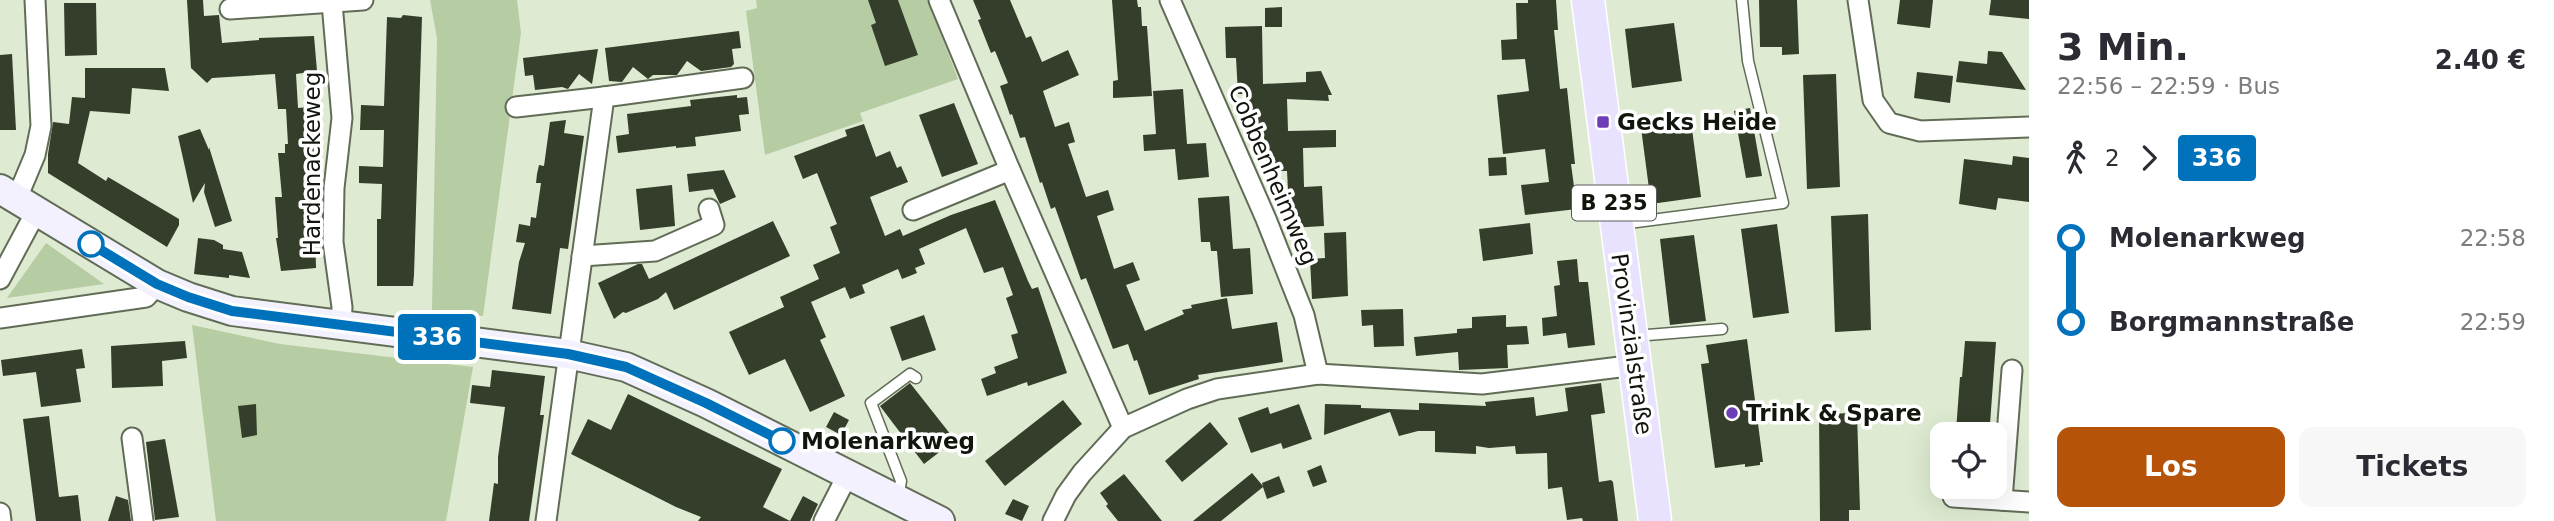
<!DOCTYPE html>
<html lang="de">
<head>
<meta charset="utf-8">
<style>
	body { margin:0; font-family:"DejaVu Sans",sans-serif; background:#f7f7f7; color:#2b2b33; height:100vh; display:flex; flex-direction:column; font-size:26px; white-space:nowrap }
	* { box-sizing:border-box; margin:0 }
	p { font-size:23px; color:#7c7c81 }
	.icon { flex:none; width:38px; height:38px; fill:none; stroke:currentColor; stroke-width:2; stroke-linecap:round; stroke-linejoin:round }
	.map { position:relative; flex:1; overflow:hidden }
	.details { display:flex; flex-direction:column; background:#fff; width:525px }
	.details>* { flex:none }
	.badge { padding:0 14px; border-radius:5px; font-size:24px; line-height:46px }
	.controls { position:absolute; left:1930px; top:422px; display:grid; gap:14px }
	.controls a { display:grid; place-items:center; width:77px; height:77px; border-radius:14px; background:#fff; box-shadow:0 7px 28px #0002; font-size:35px }
	.map>.badge { position:absolute; translate:-50% -50%; box-shadow:0 0 0 4px #fff }
	.legs { display:flex; align-items:center; gap:10px; height:77px; padding:0 28px; font-size:23px }
	.legs p { margin-inline-start:auto }
	.summary { display:flex; align-items:center; justify-content:space-between; height:119px; padding:0 28px }
	h1 { font-size:38px; font-weight:700; line-height:52px }
	.button { display:flex; gap:14px; margin-top:auto; padding:14px 28px }
	.button a { flex:1; height:80px; border-radius:14px; background:#b45309; color:#fff; font-size:28px; font-weight:700; line-height:80px; text-align:center }
	.button a+a { background:#f7f7f7; color:#2b2b33 }
	ul { padding:0 28px; list-style:none }
	li { display:flex; align-items:center; gap:24px; height:84px; font-size:26px }
	li i { display:grid; place-items:center; width:10px; height:100%; margin:0 9px; background:currentColor }
	li i::after { content:''; width:18px; height:18px; margin:-9px; border:5px solid; border-radius:50%; background:#fff }
	li p { margin-inline-start:auto }
	li:first-child i { background:linear-gradient(#0000 50%,currentColor 0) }
	li:last-child i { background:linear-gradient(currentColor 50%,#0000 0) }
	main { display:flex; flex:1; min-height:0 }
	.map>svg:first-child { display:block }
</style>
</head>
<body>
<main>
<div class="map">
<svg width="2029" height="521" viewBox="0 0 2029 521">
	<rect width="100%" height="100%" fill="#deebd2"/>
	<!-- green -->
	<g fill="#b6cca2">
		<path d="M430,0H517L521,33L483,316L432,311L437,38Z"/>
		<path d="M756,0H928L958,79L860,113L863,121L765,155L746,11L757,8Z"/>
		<path d="M46,243L104,284L7,298Z"/>
		<path d="M192,325L280,344L473,367L446,521H216Z"/>
	</g>
	<!-- building -->
	<g fill="#343e2a">
		<path d="M187,0H203L204,16L219,15L222,43L259,40V38L314,36L317,71L296,74L298,108L320,106L322,141L313,142L317,194L310,195L313,230L315,229L316,268L281,271L276,238H278L275,197H282L278,153H285V144H288L286,109H278L275,74L212,78L207,83L191,68Z"/>
		<path d="M868,0H898L918,55L885,66L871,25L876,23Z"/>
		<path d="M973,0H1010L1026,38L1031,36L1042,62L1068,50L1079,75L1043,91L1055,127L1069,122L1075,142L1068,144L1086,197L1108,190L1114,210L1097,216L1114,269L1133,262L1140,280L1126,285L1145,331L1184,314L1182,310L1192,308L1191,305L1227,298L1232,329L1277,322L1283,362L1198,375L1199,379L1149,395L1137,360L1134,361L1128,344L1113,349L1086,278L1081,280L1055,207L1051,209L1042,182L1040,183L1025,137L1020,138L1012,114L1010,115L1000,86L1008,83L995,51L991,53L978,20L981,19Z"/>
		<path d="M1112,0H1137L1138,7H1141L1142,26H1147L1152,96L1113,98V81L1118,80Z"/>
		<path d="M1528,0H1556L1558,30H1554L1560,89L1567,88L1575,164H1571L1577,209L1525,215L1521,185L1549,182L1545,149L1503,154L1497,95L1529,91L1525,59L1502,60L1501,40L1517,39L1516,3H1528Z"/>
		<path d="M1759,0H1797L1799,54L1782,55V47H1760Z"/>
		<path d="M1900,0H1933L1930,28L1897,24Z"/>
		<path d="M1991,0H2029V19L1989,15Z"/>
		<path d="M64,3H96L97,55L65,56Z"/>
		<path d="M1282,7V27H1265V8Z"/>
		<path d="M403,15L422,17L414,275L413,286H377V219H381L382,184L359,183V166L383,167L384,130H360L361,105L384,106L387,17L401,18Z"/>
		<path d="M1674,23L1682,81L1632,88L1625,29Z"/>
		<path d="M1262,26L1263,84L1306,82V72L1321,71L1332,95H1328L1329,101L1287,99L1288,131L1336,130V147L1303,148L1304,187L1322,186L1324,226L1290,228L1287,171H1265L1264,133H1256V125H1253V120H1246L1245,94H1238L1236,58H1226L1225,27Z"/>
		<path d="M739,31L741,48L732,49L734,64L731,67L701,71L687,61L677,75H653L648,79L633,67L622,82L609,81L605,48Z"/>
		<path d="M598,49L592,84L579,74L568,89L562,87L535,90L533,75L525,76L523,58Z"/>
		<path d="M1988,51L2002,52L2026,90L1956,82L1959,61L1987,64Z"/>
		<path d="M12,54L16,130H0V55Z"/>
		<path d="M85,68H165L169,91L132,88L130,114L90,111L78,163L106,181L108,177L179,219V225L167,247L48,173V154L53,122L69,124L72,97L85,98Z"/>
		<path d="M1917,72L1953,76L1950,103L1914,98Z"/>
		<path d="M1836,74L1840,187L1807,189L1803,75Z"/>
		<path d="M1183,89L1187,144L1206,143L1209,177L1178,180L1175,149L1144,151L1143,135L1156,134L1153,91Z"/>
		<path d="M737,95V98L747,97L749,114L739,115L741,131L695,137L696,146L676,148V146L618,153L616,136L629,134L627,114L691,106L690,100Z"/>
		<path d="M954,103L978,164L942,177L919,115Z"/>
		<path d="M1750,108L1762,176L1746,178L1734,111Z"/>
		<path d="M1690,114L1701,197L1651,204L1640,120Z"/>
		<path d="M566,120L564,133L584,136L568,249L560,248L551,314L512,309L519,262L525,243L516,242L519,224L530,226L531,217L536,218L541,183H536L537,174L539,165L544,166L550,122Z"/>
		<path d="M864,124L876,157L890,151L897,168L901,166L908,182L870,197L885,236L900,229L903,236L951,215L995,200L1028,281L1032,289L1038,287L1067,373L1028,386L1027,382L987,396L981,379L996,373L994,367L1018,358L1011,335L1018,333L1006,298L1013,295L1003,267L984,273L966,228L919,249L925,264L915,268L917,273L902,279L898,269L862,285L865,293L850,299L845,287L811,302L826,337L820,340L845,396L810,412L785,359L749,375L729,332L784,307L780,297L819,279L813,265L840,253L830,227L837,224L817,173L803,179L794,156L847,136L845,130Z"/>
		<path d="M200,129L209,150V147L232,221L215,227L204,192L205,183L193,203L178,136Z"/>
		<path d="M2013,156L2029,158V202L1998,198L1996,210L1959,204L1964,159L2012,165Z"/>
		<path d="M1506,157L1507,175L1489,176L1488,158Z"/>
		<path d="M724,170L736,197L720,204L713,189L689,192L687,174Z"/>
		<path d="M672,185L675,226L640,230L636,189Z"/>
		<path d="M1229,196L1233,249L1250,248L1253,294L1221,297L1217,251H1211L1210,242H1201L1198,198Z"/>
		<path d="M1868,214L1871,330L1835,332L1831,216Z"/>
		<path d="M773,221L790,256L674,310L666,292L658,299L626,313L623,312L614,319L598,283L638,264H642L649,279Z"/>
		<path d="M1530,223L1533,254L1483,261L1479,229Z"/>
		<path d="M1777,224L1789,313L1753,318L1741,229Z"/>
		<path d="M1346,232L1348,296L1312,299L1310,259L1325,258L1324,233Z"/>
		<path d="M1694,235L1706,321L1670,325L1660,239Z"/>
		<path d="M198,238L214,240L223,245V249L242,252L250,278L229,275V278L194,274Z"/>
		<path d="M1577,259L1579,282H1588L1595,345L1568,348L1566,333L1543,336L1542,318L1557,316L1554,286L1560,285L1557,261Z"/>
		<path d="M1403,309L1404,346L1374,347L1373,325L1362,326L1361,310Z"/>
		<path d="M924,315L936,350L902,361L890,327Z"/>
		<path d="M1506,315V327L1527,326L1529,344L1507,345L1508,368L1459,370L1458,352L1416,356L1414,337L1457,333V329L1472,328V317Z"/>
		<path d="M1747,339L1763,462H1760V465L1745,467V464L1715,468L1701,364L1709,363L1706,345Z"/>
		<path d="M185,341L187,358L162,361L163,386L112,388L111,346Z"/>
		<path d="M1965,341L1996,342L1990,424H1983V434H1965V431H1956L1960,377H1962Z"/>
		<path d="M82,349L85,368L76,369L81,402L41,407L36,372L3,376L1,360Z"/>
		<path d="M492,370L545,376L540,415H544L529,521H489L494,483L498,484V457L505,407L470,403L472,385L490,387Z"/>
		<path d="M910,383L955,440L924,464L880,406Z"/>
		<path d="M1601,383L1605,413L1591,415L1599,482L1611,480L1613,482L1618,521H1583L1582,518L1567,520L1562,487L1548,489L1547,453L1516,454L1515,446L1489,448L1476,446V454L1435,452V431H1418L1399,436L1390,412L1324,435L1325,404L1361,405V408L1419,410V403L1486,406L1485,402L1534,397L1536,416L1568,411L1565,388Z"/>
		<path d="M628,394L782,469L763,507L790,521L803,496L818,504L810,521H698L701,517L676,507L571,454L588,419L611,430Z"/>
		<path d="M1063,400L1082,424L1005,486L985,461Z"/>
		<path d="M256,404L257,435L242,438L238,406Z"/>
		<path d="M1299,404L1312,439L1283,449L1281,443L1251,453L1238,418L1268,407L1270,414Z"/>
		<path d="M834,412L849,420L841,435L826,427Z"/>
		<path d="M1857,413L1860,510H1849V521H1820L1819,414Z"/>
		<path d="M49,416L59,497L78,495L81,521H36L23,419Z"/>
		<path d="M1210,422L1228,444L1182,482L1165,461Z"/>
		<path d="M165,439L179,517L155,520L146,442Z"/>
		<path d="M1321,465L1327,482L1313,487L1307,471Z"/>
		<path d="M1252,473L1263,486L1262,483L1279,476L1285,492L1267,499L1263,487L1221,521H1193Z"/>
		<path d="M1124,474L1146,501L1162,521H1118L1106,506L1108,504L1100,493Z"/>
		<path d="M116,496L128,500L131,521H108Z"/>
		<path d="M1013,499L1029,506L1022,521L1005,514Z"/>
	</g>
	<g fill="none" stroke-linecap="round" stroke-linejoin="round">
		<!-- lane casing -->
		<g stroke="#616c57" stroke-width="13">
			<g id="lane">
				<path d="M1621,224L1783,203L1748,61L1742,0"/>
				<path d="M1635,336L1722,329"/>
				<path d="M898,498L901,481L871,403L910,374L916,378"/>
			</g>
		</g>
		<!-- street casing -->
		<g stroke="#616c57" stroke-width="23">
			<g id="street">
				<path d="M939,0L1010,170L1123,428"/>
				<path d="M1170,0L1266,219L1304,315L1318,374"/>
				<path d="M1858,0L1873,100L1889,123L1920,131L2029,127"/>
				<path d="M332,3L342,118L334,188L333,242L342,307L341,325"/>
				<path d="M230,9L363,0"/>
				<path d="M516,107L604,97"/>
				<path d="M17,198L35,155L41,126L35,0"/>
				<path d="M913,210L1010,170"/>
				<path d="M582,256L655,251L714,225L709,209"/>
				<path d="M0,279L37,210"/>
				<path d="M0,318L146,297L157,284"/>
				<path d="M132,438L143,521"/>
				<path d="M1953,497L2029,502"/>
				<path d="M2002,500L2012,370"/>
				<path d="M0,513L1,521"/>
				<path d="M546,521L604,97L743,78"/>
				<path d="M824,521L848,474"/>
				<path d="M1053,521L1066,495L1082,473L1123,428L1187,399L1217,389L1318,374L1482,384L1636,365"/>
			</g>
		</g>
		<!-- secondary casing -->
		<g stroke="#616c57" stroke-width="32">
			<path id="secondary" d="M0,189L157,284L188,297L232,311L568,354L626,367L706,403L940,521"/>
		</g>
		<!-- primary casing -->
		<g stroke="#fff" stroke-width="35">
			<path id="primary" d="M1588,0L1655,521"/>
		</g>
		<!-- lane -->
		<use href="#lane" stroke="#fff" stroke-width="10"/>
		<!-- street -->
		<use href="#street" stroke="#fff" stroke-width="19"/>
		<!-- secondary -->
		<use href="#secondary" stroke="#f4f1fe" stroke-width="28"/>
		<!-- primary -->
		<use href="#primary" stroke="#e9e2fe" stroke-width="32"/>
	</g>
	<g fill="none" stroke-linecap="round" stroke-linejoin="round">
		<!-- line-1 casing -->
		<g stroke="#fff" stroke-width="16">
			<path id="line-1" d="M91,244L157,284L188,297L232,311L568,354L626,367L706,403L782,441"/>
		</g>
		<!-- line-1 -->
		<use href="#line-1" stroke="#0072bc" stroke-width="10"/>
	</g>
	<!-- markers -->
	<g fill="#6d3eb5" stroke="#fff" stroke-width="2.5">
		<rect x="1596" y="115" width="14" height="14" rx="3.5"/>
		<circle cx="1732" cy="413" r="7"/>
	</g>
	<g fill="#fff" stroke="#0072bc" stroke-width="3.5">
		<circle cx="91" cy="244" r="12"/>
		<circle cx="782" cy="441" r="12"/>
	</g>
	<g text-anchor="middle" dominant-baseline="central" stroke-width="7" stroke-linejoin="round" paint-order="stroke">
		<!-- shield labels -->
		<rect fill="#fff" stroke="#585c56" stroke-width="2" x="1572" y="185.5" width="84" height="35" rx="5"/>
		<g font-size="21" font-weight="bold" fill="#11160d">
			<text x="1614" y="203">B 235</text>
		</g>
		<!-- poi labels -->
		<g font-size="23" font-weight="bold" fill="#11160d" stroke="#fff" text-anchor="start">
			<text x="1617" y="122">Gecks Heide</text>
			<text x="1746" y="413">Trink &amp; Spare</text>
		</g>
		<!-- street labels -->
		<g font-size="23" fill="#11160d" stroke="#fff">
			<text transform="translate(312 164) rotate(-90)">Hardenackeweg</text>
			<text transform="translate(1273 175) rotate(67)">Cobbenheimweg</text>
			<text transform="translate(1632 344) rotate(82)">Provinzialstraße</text>
		</g>
		<!-- stop labels -->
		<g font-size="23" font-weight="bold" fill="#11160d" stroke="#fff" text-anchor="start">
			<text x="801" y="441">Molenarkweg</text>
		</g>
	</g>
</svg>
<div class="controls">
<a><svg class="icon" aria-label="locate" viewBox="0 0 24 24"><circle cx="12" cy="12" r="6"/><path d="M12 2v4M12 18v4M2 12h4M18 12h4"/></svg></a>
</div>
<b class="badge" style="left:437px;top:337px;background:#0072bc;color:#fff">336</b>
</div>
<section class="details">
<div class="summary"><div><h1>3 Min.</h1><p>22:56 – 22:59 · Bus</p></div><b>2.40 €</b></div>
<div class="legs"><svg class="icon" aria-label="walk" viewBox="0 0 24 24"><circle cx="13" cy="4" r="2"/><path d="M13 8l-2 6 4 7M11 14l-3 7M7 12l3-4h3l4 4"/></svg>2<svg class="icon" aria-label="forward" viewBox="0 0 24 24"><path d="M9 5l7 7-7 7"/></svg><b class="badge" style="background:#0072bc;color:#fff">336</b></div>
<ul>
<li><i style="color:#0072bc"></i><b>Molenarkweg</b><p>22:58</p></li>
<li><i style="color:#0072bc"></i><b>Borgmannstraße</b><p>22:59</p></li>
</ul>
<div class="button"><a>Los</a><a>Tickets</a></div>
</section>
</main>
</body>
</html>
